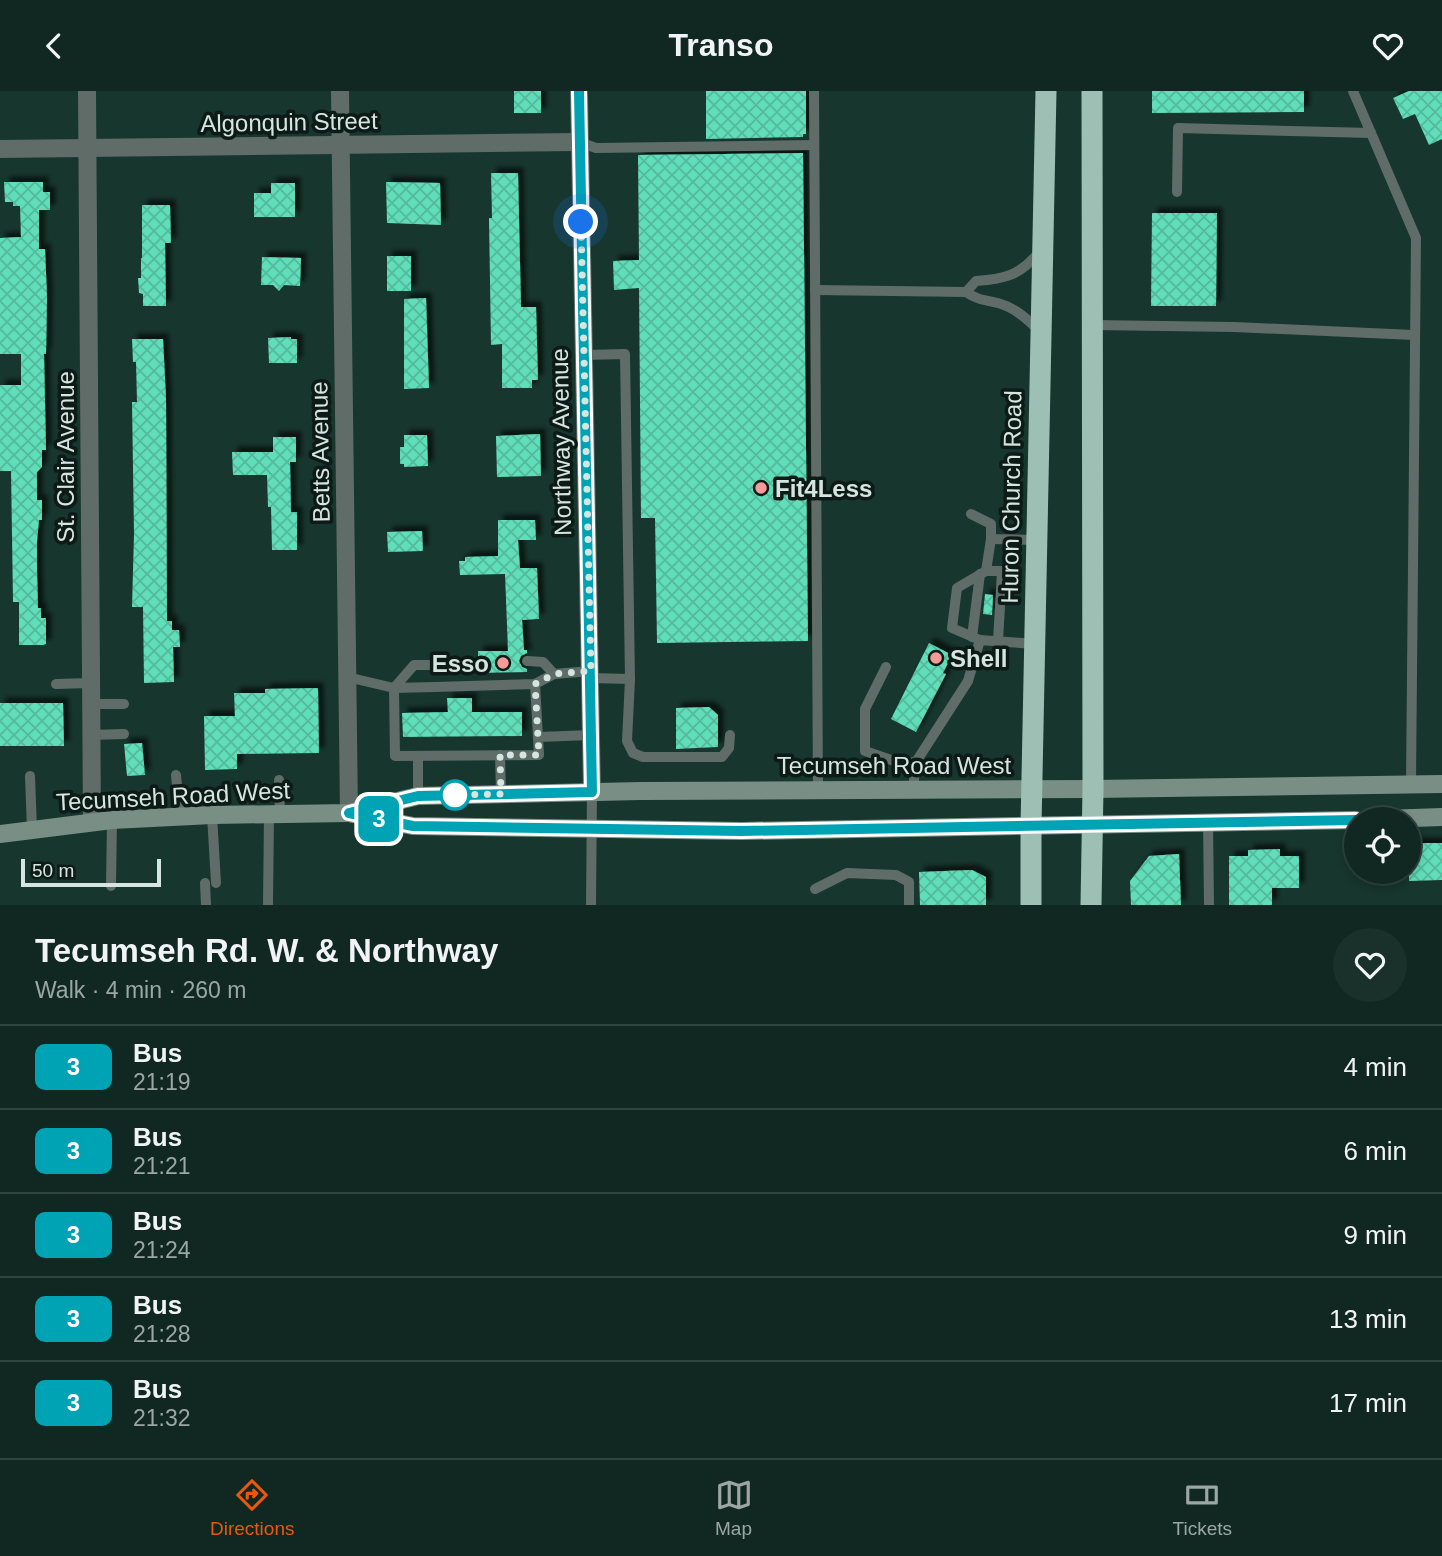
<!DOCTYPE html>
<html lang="en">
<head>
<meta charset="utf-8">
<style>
	body { margin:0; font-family:Helvetica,sans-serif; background:#1a302a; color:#f1f3f6; height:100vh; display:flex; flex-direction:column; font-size:26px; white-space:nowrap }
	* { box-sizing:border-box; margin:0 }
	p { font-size:23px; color:#9ca6a5 }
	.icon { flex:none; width:38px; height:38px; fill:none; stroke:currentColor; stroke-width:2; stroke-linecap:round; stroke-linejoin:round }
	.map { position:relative; height:814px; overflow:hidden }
	.sheet { display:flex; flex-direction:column; background:#112822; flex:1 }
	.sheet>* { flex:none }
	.badge { padding:0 14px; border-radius:10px; font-size:24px; line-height:46px }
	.fabs { position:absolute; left:1344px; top:716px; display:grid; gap:14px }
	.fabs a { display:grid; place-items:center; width:77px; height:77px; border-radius:50%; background:#112822; box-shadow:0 4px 10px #0003,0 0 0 2px #304440; font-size:35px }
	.scale { position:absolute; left:21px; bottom:18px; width:140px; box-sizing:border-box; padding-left:7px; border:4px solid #d5e6e0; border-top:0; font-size:19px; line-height:24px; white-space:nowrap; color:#d5e6e0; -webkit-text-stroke:5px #0d1a16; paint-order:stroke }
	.you { position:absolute; width:35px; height:35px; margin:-18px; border:5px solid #fff; border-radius:50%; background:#1a73e8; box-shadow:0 0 0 10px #1a73e833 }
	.map>.badge { position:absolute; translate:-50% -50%; box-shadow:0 0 0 4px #fff }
	.round { display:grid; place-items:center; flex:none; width:74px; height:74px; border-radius:37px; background:#1a302a }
	.head { display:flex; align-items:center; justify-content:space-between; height:119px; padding:0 35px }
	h1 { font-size:33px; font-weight:800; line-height:52px }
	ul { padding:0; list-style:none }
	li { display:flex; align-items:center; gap:21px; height:84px; padding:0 35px; border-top:2px solid #304440 }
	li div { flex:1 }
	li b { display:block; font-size:26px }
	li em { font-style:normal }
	li .badge { min-width:77px; font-weight:700; text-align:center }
	header { display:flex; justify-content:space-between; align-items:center; height:91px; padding:0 35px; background:#112822; font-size:32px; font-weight:800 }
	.tab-bar { display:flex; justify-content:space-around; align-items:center; height:98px; border-top:2px solid #304440; background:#112822; font-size:19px; color:#9ca6a5 }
	.tab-bar a { display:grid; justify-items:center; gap:4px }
	.tab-bar .active { color:#ea580c }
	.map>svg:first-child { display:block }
</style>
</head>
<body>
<header><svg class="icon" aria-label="back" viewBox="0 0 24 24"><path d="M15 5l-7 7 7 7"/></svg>Transo<svg class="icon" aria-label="heart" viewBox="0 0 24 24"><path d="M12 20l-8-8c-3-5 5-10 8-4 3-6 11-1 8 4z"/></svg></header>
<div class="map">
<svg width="1442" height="814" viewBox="0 0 1442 814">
	<defs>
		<pattern id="building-cross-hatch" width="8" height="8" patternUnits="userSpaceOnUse" patternTransform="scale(1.75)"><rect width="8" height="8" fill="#5edeb9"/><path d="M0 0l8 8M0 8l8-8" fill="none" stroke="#56b89c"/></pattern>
		<filter id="shadow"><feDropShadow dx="5.5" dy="-5.5" stdDeviation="2" flood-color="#0009"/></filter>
	</defs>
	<rect width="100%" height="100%" fill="#17362d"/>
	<!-- building -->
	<g fill="url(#building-cross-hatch)" filter="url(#shadow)">
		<rect x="514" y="0" width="27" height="22"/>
		<path d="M706,0H806V43H803V46L706,48Z"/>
		<path d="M1152,0H1304V21L1152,22Z"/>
		<path d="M1409,0H1442V48L1429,54L1415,23L1403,28L1393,7Z"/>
		<path d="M803,62L808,550L657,552L655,427H641L639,197L614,199L613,170L639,169L638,64Z"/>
		<path d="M491,82H518L521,216H536L538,289H532V297H502V253L491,254L489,127H492Z"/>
		<path d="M4,91H43V101H50V119H39V158H45L47,206L46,263H44L46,359H42V376L37,381V409H42V429H39L37,450V480L38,517H41V527H46V553L43,554H19V511H13L11,380H0V294H21V263H0V147L21,146L20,115H13V111H5Z"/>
		<path d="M386,91L440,92L441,134L387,132Z"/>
		<path d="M271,92H295V126H254V102H271Z"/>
		<path d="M142,114H170L171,152H165L166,215H143V203L139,202L138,187H141V167H142Z"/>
		<path d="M1152,122H1217L1216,215H1151Z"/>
		<rect x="387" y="165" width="24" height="35"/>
		<path d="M262,166L301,167L300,195L284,194L279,200L273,194H261Z"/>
		<path d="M426,207L429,297L404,298V208Z"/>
		<path d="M291,246V248H297V272H269L268,247Z"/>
		<path d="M132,248H163L166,307L167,530H172V539H179L180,556H173L174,591L144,592L143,516H132L134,443L132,311H137L136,271H133Z"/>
		<path d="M540,343L541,385L497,386L496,345Z"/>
		<path d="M404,344H427L428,375L404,376V373H400V356H404Z"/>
		<path d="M273,346H296V371H290L291,421H297V459H272L271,416H268L267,384H233L232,361H273Z"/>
		<path d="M498,429H535L536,449H518L520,477H537L539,528L522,529L524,559H527V562L521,565L519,570L522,576L527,578V581L478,582L484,578L486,573L482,568L478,566V560H508L505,483L460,484L459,470H465V466L498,465Z"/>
		<path d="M422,440L423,460L388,461L387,441Z"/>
		<path d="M985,503L993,504L992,524L983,523Z"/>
		<path d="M929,552L952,564L943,582L946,583L916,641L891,628Z"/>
		<path d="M318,597L319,662L237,663V678L205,679L204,625H235L234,602H265V598Z"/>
		<path d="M447,607H472V621H522V645L403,646L402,622L448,621Z"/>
		<path d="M0,612H63L64,655H0Z"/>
		<path d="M709,616L718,624V656L676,658V617Z"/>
		<path d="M142,652L145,684L127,685L124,653Z"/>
		<path d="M1409,752H1442V789L1409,790Z"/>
		<path d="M1280,758V765H1299V797H1272V814H1229V765H1248V759Z"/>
		<path d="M1179,763L1181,814H1131L1130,790L1149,765Z"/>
		<path d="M972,779L986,786V814H920L919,781Z"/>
	</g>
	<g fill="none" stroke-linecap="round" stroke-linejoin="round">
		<!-- lane -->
		<g stroke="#5f6c67" stroke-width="10">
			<path d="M814,0L818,699"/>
			<path d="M1353,0L1416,147L1411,693"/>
			<path d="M579,51L596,57L814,54"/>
			<path d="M1177,101L1178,37L1371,42"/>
			<path d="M815,199L966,201C977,209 985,209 998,212C1016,217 1028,229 1041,241"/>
			<path d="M966,201L976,190C1005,188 1021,184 1039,161"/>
			<path d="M1092,234L1234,236L1414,244"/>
			<path d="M584,264L625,263L630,588L591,587"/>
			<path d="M971,423L991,433V448L1037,449"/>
			<path d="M986,480L991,448"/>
			<path d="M972,546L980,483"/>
			<path d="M980,549L952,537L957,497L986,480H1002L998,550"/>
			<path d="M527,570L543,571L554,583"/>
			<path d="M478,574H414L394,597L395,665L539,664L538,646L592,644"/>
			<path d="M886,576L865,618V660L900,672L916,671"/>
			<path d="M347,586L394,597L435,596L535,593L554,583L591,580"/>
			<path d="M630,588L627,650L633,662L643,666H722L729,657L730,644"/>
			<path d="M56,593L91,592"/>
			<path d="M535,593L538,646"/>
			<path d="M91,613H124"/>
			<path d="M91,644L124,643"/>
			<path d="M500,664L501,703"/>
			<path d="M176,684L180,726"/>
			<path d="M30,685L32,739"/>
			<path d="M279,689L280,723"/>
			<path d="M913,698L916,671L968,590L980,549L1035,553"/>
			<path d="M418,705V665"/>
			<path d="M212,724L216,792"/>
			<path d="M1208,730L1209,814"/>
			<path d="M205,792L206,814"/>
			<path d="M111,795L112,729"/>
			<path d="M815,798L847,782L896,784L909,791V814"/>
			<path d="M268,814L269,723"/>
			<path d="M591,814L592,701"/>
		</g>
		<!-- street -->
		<g stroke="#5f6c67" stroke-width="18">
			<path d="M87,0L92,731"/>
			<path d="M340,0L349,722"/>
			<path d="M579,0L592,701"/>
			<path d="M0,58L579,51"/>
		</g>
		<!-- secondary -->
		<g stroke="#798f86" stroke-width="18">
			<path d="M353,723L413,735L742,740L1356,729"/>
			<path d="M1384,728L1442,726"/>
			<path d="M0,743L112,729L212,724L349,722L418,705L641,700L1093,698L1442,693"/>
		</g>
		<!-- highway -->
		<g stroke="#9ec0b4" stroke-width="21">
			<path d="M1031,814V735L1046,0"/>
			<path d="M1091,814L1093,698L1092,0"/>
		</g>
	</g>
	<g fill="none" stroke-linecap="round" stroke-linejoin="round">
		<!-- line casing -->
		<g stroke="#fff" stroke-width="16">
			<path id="line" d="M579,0L592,701L418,705L349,722L413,735L742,740L1356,729"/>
		</g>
		<!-- line -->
		<use href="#line" stroke="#00a3b4" stroke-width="10"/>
		<!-- walk -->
		<path stroke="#d5e6e0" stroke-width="7" stroke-dasharray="0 12.6" d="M455,704H446L501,703L500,664H539L535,593L554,583L591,580L581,131"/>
	</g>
	<!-- markers -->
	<g fill="#f59b99" stroke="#0d1a16" stroke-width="2.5">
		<circle cx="761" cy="397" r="7"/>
		<circle cx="936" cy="567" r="7"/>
		<circle cx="503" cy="572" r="7"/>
	</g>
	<circle fill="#fff" stroke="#00a3b4" stroke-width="3.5" cx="455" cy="704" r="14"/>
	<g text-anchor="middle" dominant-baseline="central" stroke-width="7" stroke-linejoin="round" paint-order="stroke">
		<!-- street labels -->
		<g font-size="24" fill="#d5e6e0" stroke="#0d1a16">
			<text transform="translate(289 31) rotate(-1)">Algonquin Street</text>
			<text transform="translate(561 351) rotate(-91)">Northway Avenue</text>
			<text transform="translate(320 361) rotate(-91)">Betts Avenue</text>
			<text transform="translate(65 366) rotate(-90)">St. Clair Avenue</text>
			<text transform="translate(1011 406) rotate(-89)">Huron Church Road</text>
			<text x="894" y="674">Tecumseh Road West</text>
			<text transform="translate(173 705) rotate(-3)">Tecumseh Road West</text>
		</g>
		<!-- poi labels -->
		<g font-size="24" font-weight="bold" fill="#d5e6e0" stroke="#0d1a16" text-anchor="start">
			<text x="775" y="397">Fit4Less</text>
			<text x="950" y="567">Shell</text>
			<text x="489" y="572" text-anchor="end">Esso</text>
		</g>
	</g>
</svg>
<div class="fabs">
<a><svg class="icon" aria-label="locate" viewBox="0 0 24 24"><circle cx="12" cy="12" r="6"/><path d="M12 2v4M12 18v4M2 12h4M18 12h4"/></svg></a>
</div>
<div class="scale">50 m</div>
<div class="you" style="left:581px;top:131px"></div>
<b class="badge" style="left:379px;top:728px;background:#00a3b4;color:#fff">3</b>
</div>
<section class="sheet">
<div class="head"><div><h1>Tecumseh Rd. W. &amp; Northway</h1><p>Walk · 4 min · 260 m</p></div><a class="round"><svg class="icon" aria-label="heart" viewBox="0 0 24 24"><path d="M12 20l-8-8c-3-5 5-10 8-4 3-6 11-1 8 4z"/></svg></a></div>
<ul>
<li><span class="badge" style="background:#00a3b4;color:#fff">3</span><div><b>Bus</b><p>21:19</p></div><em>4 min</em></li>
<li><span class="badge" style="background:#00a3b4;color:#fff">3</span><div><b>Bus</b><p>21:21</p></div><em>6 min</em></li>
<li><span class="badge" style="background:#00a3b4;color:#fff">3</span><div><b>Bus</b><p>21:24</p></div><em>9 min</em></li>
<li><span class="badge" style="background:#00a3b4;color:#fff">3</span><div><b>Bus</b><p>21:28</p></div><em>13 min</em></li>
<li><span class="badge" style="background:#00a3b4;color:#fff">3</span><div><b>Bus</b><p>21:32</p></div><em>17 min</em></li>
</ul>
</section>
<nav class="tab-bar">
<a class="active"><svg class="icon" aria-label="directions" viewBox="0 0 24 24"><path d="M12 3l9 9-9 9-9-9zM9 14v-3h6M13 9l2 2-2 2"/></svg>Directions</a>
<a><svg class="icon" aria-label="map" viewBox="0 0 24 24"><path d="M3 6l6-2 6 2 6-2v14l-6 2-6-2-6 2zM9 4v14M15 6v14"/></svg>Map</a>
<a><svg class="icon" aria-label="tickets" viewBox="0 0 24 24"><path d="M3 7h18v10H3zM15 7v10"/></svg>Tickets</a>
</nav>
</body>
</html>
